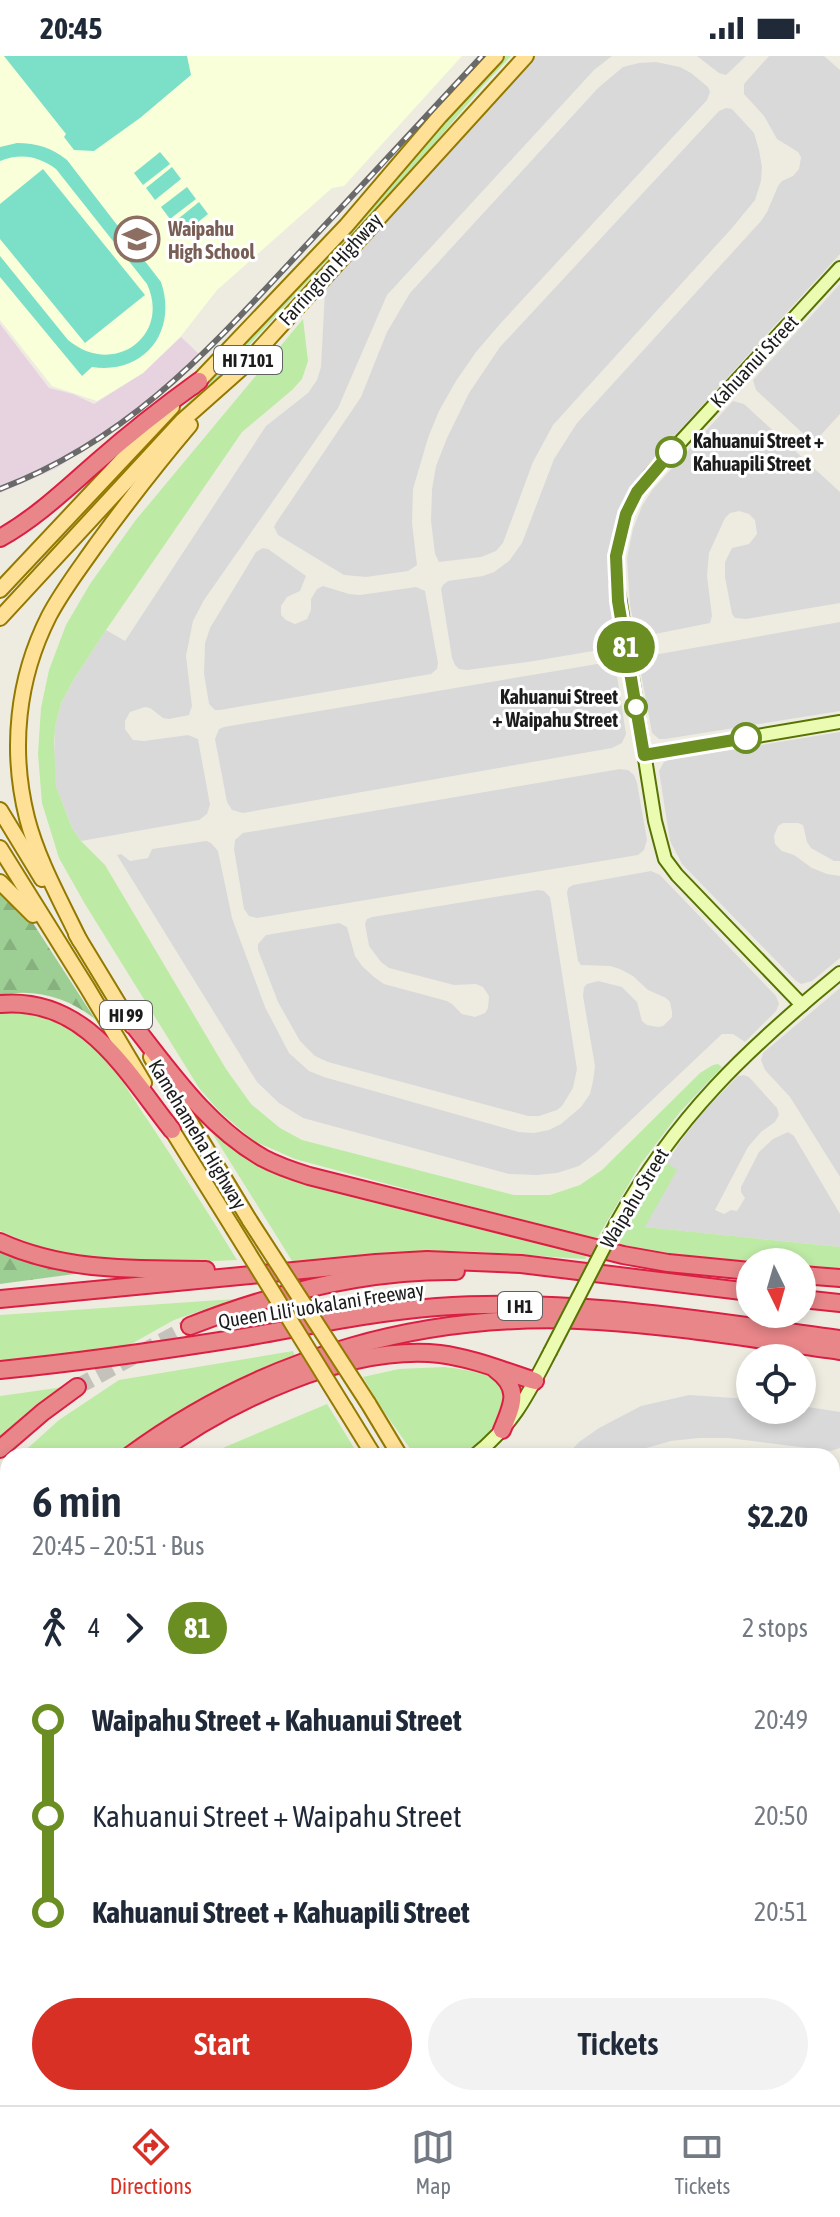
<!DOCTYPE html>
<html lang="en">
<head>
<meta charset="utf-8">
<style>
	body { margin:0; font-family:"Asap Condensed",sans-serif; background:#f2f2f3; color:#1f2937; height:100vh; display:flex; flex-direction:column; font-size:30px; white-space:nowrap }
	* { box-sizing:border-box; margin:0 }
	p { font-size:26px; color:#747a83 }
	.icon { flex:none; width:44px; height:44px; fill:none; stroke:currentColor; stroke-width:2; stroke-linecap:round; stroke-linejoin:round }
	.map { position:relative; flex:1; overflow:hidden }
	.drawer { position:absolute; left:0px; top:1392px; width:840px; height:658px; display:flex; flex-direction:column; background:#fff; border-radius:24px 24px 0 0; box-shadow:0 4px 12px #0003 }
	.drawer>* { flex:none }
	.badge { padding:0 16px; border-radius:26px; font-size:28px; line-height:52px }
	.needle { width:52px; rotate:175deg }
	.tools { position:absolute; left:736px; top:1192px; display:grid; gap:16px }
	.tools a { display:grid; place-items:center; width:80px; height:80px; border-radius:50%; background:#fff; box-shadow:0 4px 12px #0003; font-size:40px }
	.map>.badge { position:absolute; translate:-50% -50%; box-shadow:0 0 0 4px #fff }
	.legs { display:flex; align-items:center; gap:12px; height:88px; padding:0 32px; font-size:26px }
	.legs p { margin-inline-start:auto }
	.headline { display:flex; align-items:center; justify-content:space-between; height:136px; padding:0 32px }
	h1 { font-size:44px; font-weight:600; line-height:60px }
	.action { display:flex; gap:16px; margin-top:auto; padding:16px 32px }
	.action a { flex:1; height:92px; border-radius:48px; background:#d93025; color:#fff; font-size:32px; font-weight:600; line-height:92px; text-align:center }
	.action a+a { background:#f2f2f3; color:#1f2937 }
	ul { padding:0 32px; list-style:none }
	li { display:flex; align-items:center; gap:28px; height:96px; font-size:30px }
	li i { display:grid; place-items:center; width:12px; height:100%; margin:0 10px; background:currentColor }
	li i::after { content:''; width:20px; height:20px; margin:-10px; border:6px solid; border-radius:50%; background:#fff }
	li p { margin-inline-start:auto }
	li:first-child i { background:linear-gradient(#0000 50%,currentColor 0) }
	li:last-child i { background:linear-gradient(currentColor 50%,#0000 0) }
	.status { display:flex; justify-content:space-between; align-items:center; height:56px; padding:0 40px; background:#fff; direction:ltr }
	.status svg { height:22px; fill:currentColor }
	.menu { display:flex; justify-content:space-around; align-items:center; height:112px; border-top:2px solid #e0e1e3; background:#fff; font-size:22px; color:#747a83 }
	.menu a { display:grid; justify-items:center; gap:4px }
	.menu .active { color:#d93025 }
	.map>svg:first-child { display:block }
</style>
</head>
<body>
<div class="status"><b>20:45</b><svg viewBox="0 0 49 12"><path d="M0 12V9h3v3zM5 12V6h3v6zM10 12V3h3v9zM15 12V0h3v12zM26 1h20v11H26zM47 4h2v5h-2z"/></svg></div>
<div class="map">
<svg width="840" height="2049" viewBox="0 0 840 2049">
	<defs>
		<pattern id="forest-firs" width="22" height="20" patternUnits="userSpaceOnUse" patternTransform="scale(2)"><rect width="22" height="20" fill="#9dcf94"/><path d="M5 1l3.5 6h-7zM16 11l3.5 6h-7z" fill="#87b17f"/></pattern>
	</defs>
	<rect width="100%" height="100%" fill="#eeece1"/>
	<!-- residential -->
	<g fill="#dad9d9">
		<path d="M535,0H612L594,14L387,239L338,352L204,544L193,565L186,600L192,650L189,659L169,663L163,662L150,652L145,651L130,656L125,665V673L133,684L144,685L188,679L198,683L210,749L207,758L199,764L81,785L72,772L56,730L54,707L55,672L61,647L74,623L106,574L125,585L266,370L308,337L317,324L321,311L325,235L351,201Z"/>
		<path d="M697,0H746L726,19L719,17Z"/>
		<path d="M769,0H824L840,14V198L645,412L631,432L620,453L608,497L609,541L615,577L611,588L605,593L528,606L467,614L459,613L455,609L452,602L441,533L443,529L448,525L483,520L494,516L509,505L522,487L554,403L577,367L761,165L767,156L778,130L782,125L793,120L799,113L801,101L798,96L777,83L764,60L744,38V28Z"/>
		<path d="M656,6L680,11L691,17L708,31L710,36L707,44L500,268L476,296L456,325L439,355L428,382L413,433L412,467L417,509L408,515L366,521L344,519L278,479L274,471L276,467L361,341L387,276L410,237L598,32L623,11L639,7Z"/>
		<path d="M726,52L732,53L754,77L759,94L762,111L761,125L755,144L732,172L553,369L533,406L503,487L496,495L481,501L439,506L435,498L431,465L432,433L436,410L447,382L469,337L500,291L719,55Z"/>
		<path d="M840,228V358L819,381L809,383L756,334L753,324Z"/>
		<path d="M733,345L744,348L840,436V547L746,563L735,562L732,558L725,521V506L732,492L749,488L757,478L755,464L749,458L739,455L730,457L725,462L709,497L707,520L712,560L710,567L640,581L636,577L630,550L627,502L633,473L642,450L653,433Z"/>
		<path d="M263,492L268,493L306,520L300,535L287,541L281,550V559L286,564L295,568L307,563L311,554V543L317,533L323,530L349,538L360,539L416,531L425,535L438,607L437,613L431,618L220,654H215L209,648L204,618L205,587L210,572L256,496Z"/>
		<path d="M840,566V655L665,683H659L652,677L640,612L642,604L648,600Z"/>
		<path d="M609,606L615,609L616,613L626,678L622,687L612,692L243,757L232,754L227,746L215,683L219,673L224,671Z"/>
		<path d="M840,676V805H834L811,792L807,786L803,769L798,767H783L778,770L774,780L775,788L782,795L794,799L812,812L827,818L840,820V902L812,925L801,928L796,925L682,808L670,785L659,715L664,706L669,704Z"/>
		<path d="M620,713L628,714L634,719L637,727L647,784L644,794L638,799L257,862L249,860L244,853L234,793L235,784L243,777Z"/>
		<path d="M206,785L211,787L218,795L232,862L265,951L289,997L309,1015L324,1021L519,1076L534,1077L549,1074L561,1068L581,1051L590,1038L593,1025L595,1010L583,940L584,931L587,928L598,925L622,931L637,946L642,965L647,969L658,971L663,970L672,961V956L670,946L666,942L648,934L633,920L620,913L610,910L581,909L578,905L567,837L568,832L573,829L651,815L660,819L776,940L779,948L776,955L745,986L733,978H722L596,1097L579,1110L557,1117L537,1119L509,1118L303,1062L279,1047L257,1026L117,799L121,798L130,805L148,802L152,793Z"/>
		<path d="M538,834L544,835L550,841L577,1013L573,1032L562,1050L557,1054L539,1060H528L328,1006L315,1000L300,985L278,946L258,894V888L266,879L339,867L347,871L355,900L362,910L374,921L384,928L447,945L452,948L462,958L475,961L485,957L488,952L489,940L483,931L476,928L454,929L389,912L381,906L369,890L365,868L367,863L372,861Z"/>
		<path d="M840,932V1121L790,1041L765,1014L761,1004L763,997Z"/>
		<path d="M744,1019L749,1021L777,1052L779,1059L775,1066L761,1076L748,1091L715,1154L724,1158L731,1154L737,1155L745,1142L741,1136V1131L759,1096L773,1083L788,1076L794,1080L840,1158V1191L644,1171L676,1115L667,1107L680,1086L704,1055L738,1020Z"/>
		<path d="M689,1339L750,1343V1354H802V1350L840,1356V1392L831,1395L728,1382H699L671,1385L643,1393L633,1400H566L579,1386L599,1372L641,1350Z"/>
		<path d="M832,1414H840V1574L832,1564Z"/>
		<path d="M840,1651V1727L832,1717V1657Z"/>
		<path d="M832,1756L840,1767V1830L832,1836V1774L834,1772L832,1769Z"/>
		<path d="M840,1882V1982L832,1971V1889Z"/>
		<path d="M217,2042H311L309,2049H215Z"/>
		<path d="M336,2042H430L428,2049H333Z"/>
		<path d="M448,2042H596L587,2049H446Z"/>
		<path d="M623,2042H703L709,2049H615Z"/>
		<path d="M727,2042H800L805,2049H732Z"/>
	</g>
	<!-- industrial -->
	<path fill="#e7d3e0" d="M0,268L49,332L73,338L94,348L143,317L181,281L201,300L143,351L57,412L0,437Z"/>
	<!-- education -->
	<path fill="#f9ffd9" d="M0,0H462L344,130L332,132L217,234L181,280L143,317L97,345L52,330L0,264Z"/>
	<!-- grass -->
	<g fill="#bdeaa5">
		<path d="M505,0H511L482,31L423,101L0,558V551Z"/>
		<path d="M303,263L308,305L302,323L292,334L242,376L106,574L74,623L61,647L55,672L54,688L56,730L72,772L81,785L105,809L226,1013L251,1048L280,1072L302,1084L514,1139H550L580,1129L602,1114L700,1017L713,1009L718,1008L722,1011L680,1056L640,1109L595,1186L525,1165L295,1103L254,1085L220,1056L199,1032L85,848L59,802L42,747L38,698L41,652L49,614L66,569L90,528L135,465Z"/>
		<path d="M14,956C36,956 61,961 78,975C108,998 126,1032 147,1063C178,1110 208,1156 237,1204C181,1206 125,1211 70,1200C46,1195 23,1184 0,1175V957Z"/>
		<path d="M204,1064L243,1096L589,1196L585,1203L464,1195L431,1196L294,1208Z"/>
		<path d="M667,1107L677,1114L645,1171L840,1191V1213L802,1210V1206C739,1206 678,1200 615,1189L644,1140Z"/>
		<path d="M235,1243L174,1264L124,1292L0,1307V1259Z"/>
		<path d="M293,1295L295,1300L188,1351L117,1400H19L59,1364L119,1324Z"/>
		<path d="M445,1311C459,1313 493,1316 502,1329C505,1332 506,1337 508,1341L498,1370L463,1400H418L411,1394L380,1350L363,1321L399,1313Z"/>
		<path d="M64,1331L0,1387V1340Z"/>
		<path d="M327,1348L359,1400H212L225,1391Z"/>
		<path d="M8,1409V1505L0,1516V1416Z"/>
		<path d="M8,1559V1877L0,1876V1567Z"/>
		<path d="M0,1896L8,1897V2042H74L70,2049H0Z"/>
	</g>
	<!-- forest -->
	<g fill="url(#forest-firs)">
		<path d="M0,833L31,864L95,963C67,941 35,932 0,939Z"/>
		<path d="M0,1194L32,1206L82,1217L0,1228Z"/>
	</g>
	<!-- pitch -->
	<g fill="#7ce0c8">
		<path d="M4,0H187L191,19L140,62L94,95L74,94L64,81L66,78Z"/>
		<path d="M17,87C37,87 52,92 67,104L161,226C178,276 144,319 92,311L82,320L0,221V200L68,284C114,322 171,280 147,228L56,113C38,100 21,97 0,105V91Z"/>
		<path d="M160,96L170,108L143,129L134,117Z"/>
		<path d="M172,111L181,123L155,144L146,132Z"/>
		<path d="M43,113L145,239L85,287L0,183V148Z"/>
		<path d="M187,131L196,143L170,163L161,151Z"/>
		<path d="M199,146L208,158L182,179L173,167Z"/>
	</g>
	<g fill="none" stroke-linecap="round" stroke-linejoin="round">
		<!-- highway-tunnel -->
		<path stroke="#c4c2ba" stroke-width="16" stroke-dasharray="16 8" stroke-linecap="butt" d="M77,1331L190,1270"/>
		<!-- secondary casing -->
		<g stroke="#577402" stroke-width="16">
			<g id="secondary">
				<path d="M644,699L840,666"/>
				<path d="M802,949L677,819L665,803L655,765L616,522V500L626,458L637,436L650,419L840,212"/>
				<path d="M616,1168C675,1061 747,993 840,917"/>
				<path d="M474,1400C514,1368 527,1340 550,1296"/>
				<path d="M832,1857L840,1851"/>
				<path d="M832,1874L840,1868"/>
				<path d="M603,2049L611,2042"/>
			</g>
		</g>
		<!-- primary casing -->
		<g stroke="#947900" stroke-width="18">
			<g id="primary">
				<path d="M193,331L346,170L440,60L496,0"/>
				<path d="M0,534L172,351"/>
				<path d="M0,562L182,365L244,310L526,0"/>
				<path d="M0,754L42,823"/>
				<path d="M0,792L88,933L144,1027"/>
				<path d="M0,826L33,859"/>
				<path d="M76,878L132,970"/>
				<path d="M80,885C61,845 38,805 27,762C10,694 17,623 49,560C62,535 80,512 96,489C126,448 157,408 190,369"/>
				<path d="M151,1001L250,1165"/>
				<path d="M167,1066L233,1172"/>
				<path d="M368,1347L400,1400"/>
				<path d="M345,1353L374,1400"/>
				<path d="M832,2031L840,2041"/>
				<path d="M818,2042L823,2049"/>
			</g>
		</g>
		<!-- highway casing -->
		<g stroke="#db1f43" stroke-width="20">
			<g id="highway">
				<path d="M0,482C36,462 66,433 97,406C130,377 163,351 199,325"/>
				<path d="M0,948C86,940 126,1016 172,1074"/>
				<path d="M127,961C168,1012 205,1069 263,1102C278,1110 293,1115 309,1120L623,1199L668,1207L750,1215"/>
				<path d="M0,1186C66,1216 135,1213 206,1214"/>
				<path d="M802,1219L840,1222"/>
				<path d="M0,1243L376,1207L427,1204L521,1208L750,1236"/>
				<path d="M802,1243L840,1247"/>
				<path d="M190,1270C274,1237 365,1214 456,1215"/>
				<path d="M495,1313C521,1332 513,1348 502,1374"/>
				<path d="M0,1314C82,1306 164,1294 246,1281C309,1270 372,1256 437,1251C571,1241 707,1265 840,1283"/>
				<path d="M0,1393L43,1356L77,1331"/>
				<path d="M129,1400C266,1299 429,1254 598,1265C679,1270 760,1284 840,1295"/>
				<path d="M154,1400C226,1346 348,1288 440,1298C472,1302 504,1315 535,1325"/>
				<path d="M0,1536L8,1527"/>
			</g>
		</g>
		<!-- secondary -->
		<use href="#secondary" stroke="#ecfbb2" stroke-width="12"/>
		<!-- primary -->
		<use href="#primary" stroke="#fee196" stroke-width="14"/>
		<!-- highway -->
		<use href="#highway" stroke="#e88689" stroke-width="16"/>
		<!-- rail casing -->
		<g stroke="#6a6a6a" stroke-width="6">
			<path id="rail" d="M0,433C130,383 207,296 299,197C360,132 421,66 482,0"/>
		</g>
		<!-- rail -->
		<use href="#rail" stroke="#fff" stroke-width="3" stroke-dasharray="9" stroke-linecap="butt"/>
		<!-- secondary-bridge casing -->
		<g stroke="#577402" stroke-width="16" stroke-linecap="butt">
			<path id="secondary-bridge" d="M550,1296L616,1168"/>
		</g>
		<!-- primary-bridge casing -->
		<g stroke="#947900" stroke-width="18" stroke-linecap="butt">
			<g id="primary-bridge">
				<path d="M250,1165L368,1347"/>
				<path d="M233,1172L345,1353"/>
			</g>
		</g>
		<!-- secondary-bridge -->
		<use href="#secondary-bridge" stroke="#ecfbb2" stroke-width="12"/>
		<!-- primary-bridge -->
		<use href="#primary-bridge" stroke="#fee196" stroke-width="14"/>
	</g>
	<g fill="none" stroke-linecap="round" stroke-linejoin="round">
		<!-- line-1 casing -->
		<g stroke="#fff" stroke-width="18">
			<path id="line-1" d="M671,396L637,436L626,458L616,500L618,545L644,699L746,682"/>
		</g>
		<!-- line-1 -->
		<use href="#line-1" stroke="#6b8e23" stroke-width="12"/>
	</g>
	<!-- icons -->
	<defs>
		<g id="school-ring" transform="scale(2.3)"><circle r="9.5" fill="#fff" stroke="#8d6e63" stroke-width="1.5"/><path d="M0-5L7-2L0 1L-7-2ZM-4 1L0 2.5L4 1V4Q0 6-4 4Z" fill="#8d6e63"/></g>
	</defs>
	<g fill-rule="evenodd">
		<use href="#school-ring" x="137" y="183"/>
	</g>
	<!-- markers -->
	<g fill="#fff" stroke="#6b8e23" stroke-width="4">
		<circle cx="671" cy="396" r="14"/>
		<circle cx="636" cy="651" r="10"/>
		<circle cx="746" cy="682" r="14"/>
	</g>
	<g text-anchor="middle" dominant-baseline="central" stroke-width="6" stroke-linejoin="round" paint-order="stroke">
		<!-- shield labels -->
		<g fill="#fff" stroke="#606060" stroke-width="2">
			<rect x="214" y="290" width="68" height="28" rx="6"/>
			<rect x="100" y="945" width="52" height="28" rx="6"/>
			<rect x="498" y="1236" width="44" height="28" rx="6"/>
		</g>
		<g font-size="18" font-weight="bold" fill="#1c1c1c">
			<text x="248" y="304">HI 7101</text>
			<text x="126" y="959">HI 99</text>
			<text x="520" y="1250">I H1</text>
		</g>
		<!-- education labels -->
		<g font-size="20" font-weight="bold" fill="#785e54" stroke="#fff" text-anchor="start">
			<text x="168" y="172">Waipahu<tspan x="168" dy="23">High School</tspan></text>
		</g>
		<!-- street labels -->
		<g font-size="20" fill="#1c1c1c" stroke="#fff">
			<text transform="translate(330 213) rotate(-48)">Farrington Highway</text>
			<text transform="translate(754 305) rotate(-47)">Kahuanui Street</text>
			<text transform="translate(198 1078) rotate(59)">Kamehameha Highway</text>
			<text transform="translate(634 1142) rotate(-59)">Waipahu Street</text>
			<text transform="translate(321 1249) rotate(-9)">Queen Liliʻuokalani Freeway</text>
		</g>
		<!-- stop labels -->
		<g font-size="20" font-weight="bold" fill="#1c1c1c" stroke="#fff" text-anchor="start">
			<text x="693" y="384">Kahuanui Street +<tspan x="693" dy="23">Kahuapili Street</tspan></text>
			<text x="618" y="640" text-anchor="end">Kahuanui Street<tspan x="618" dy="23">+ Waipahu Street</tspan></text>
		</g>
	</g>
</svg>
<div class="tools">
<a><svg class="needle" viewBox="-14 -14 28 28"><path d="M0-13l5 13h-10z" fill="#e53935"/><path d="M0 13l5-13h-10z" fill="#747a83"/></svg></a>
<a><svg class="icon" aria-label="locate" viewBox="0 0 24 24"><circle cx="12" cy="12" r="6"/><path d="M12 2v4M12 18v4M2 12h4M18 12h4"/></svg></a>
</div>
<b class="badge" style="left:626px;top:591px;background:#6b8e23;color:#fff">81</b>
<section class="drawer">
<div class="headline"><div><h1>6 min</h1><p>20:45 – 20:51 · Bus</p></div><b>$2.20</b></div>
<div class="legs"><svg class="icon" aria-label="walk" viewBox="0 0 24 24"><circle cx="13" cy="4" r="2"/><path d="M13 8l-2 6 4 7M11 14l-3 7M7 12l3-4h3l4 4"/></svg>4<svg class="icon" aria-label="forward" viewBox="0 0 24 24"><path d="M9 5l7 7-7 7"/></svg><b class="badge" style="background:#6b8e23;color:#fff">81</b><p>2 stops</p></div>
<ul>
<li><i style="color:#6b8e23"></i><b>Waipahu Street + Kahuanui Street</b><p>20:49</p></li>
<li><i style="color:#6b8e23"></i><span>Kahuanui Street + Waipahu Street</span><p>20:50</p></li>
<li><i style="color:#6b8e23"></i><b>Kahuanui Street + Kahuapili Street</b><p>20:51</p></li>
</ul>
<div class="action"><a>Start</a><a>Tickets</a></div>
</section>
</div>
<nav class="menu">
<a class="active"><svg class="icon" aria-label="directions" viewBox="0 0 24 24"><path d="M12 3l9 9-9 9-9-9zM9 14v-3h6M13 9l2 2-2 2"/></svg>Directions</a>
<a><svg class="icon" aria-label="map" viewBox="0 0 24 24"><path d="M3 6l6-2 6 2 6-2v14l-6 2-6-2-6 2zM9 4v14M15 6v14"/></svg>Map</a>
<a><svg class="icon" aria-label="tickets" viewBox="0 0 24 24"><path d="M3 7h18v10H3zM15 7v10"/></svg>Tickets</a>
</nav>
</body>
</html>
